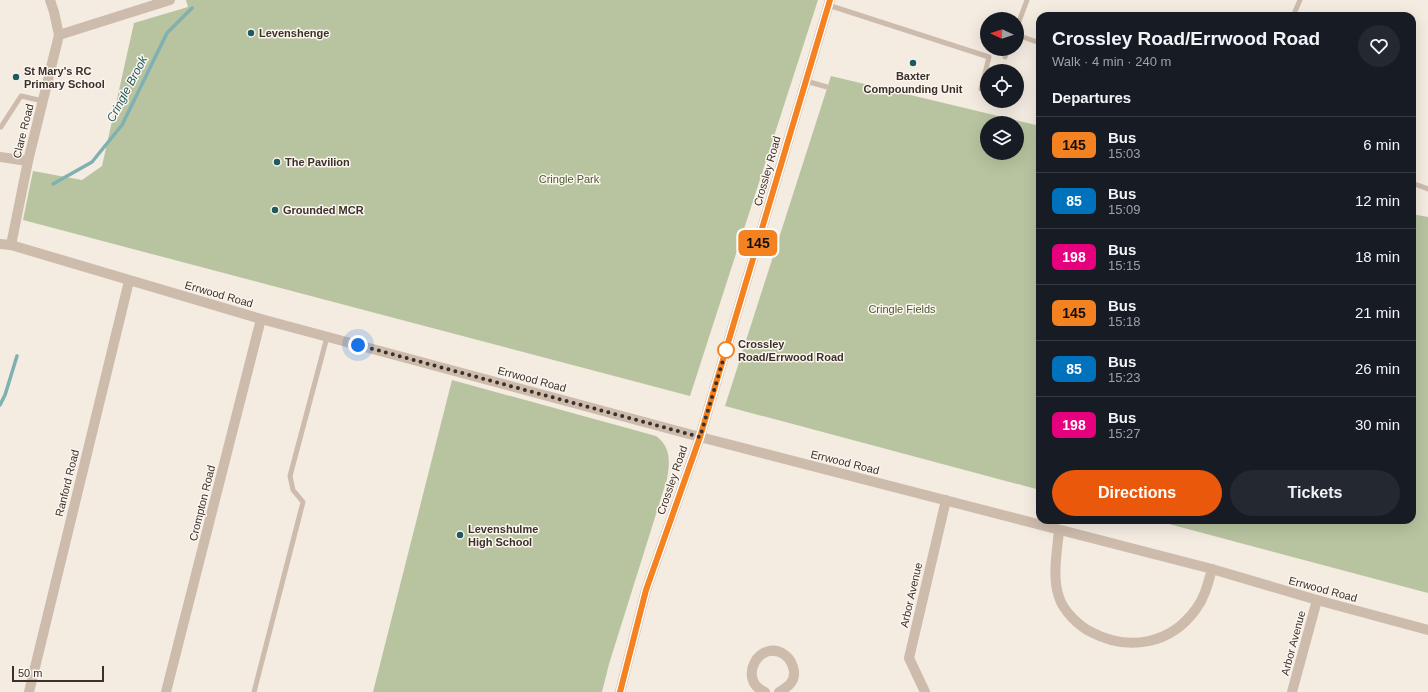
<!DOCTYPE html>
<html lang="en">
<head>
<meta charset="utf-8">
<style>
	body { margin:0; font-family:Arial,sans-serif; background:#242831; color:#f1f3f6; height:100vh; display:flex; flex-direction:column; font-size:15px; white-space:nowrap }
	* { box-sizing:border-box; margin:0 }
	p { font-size:13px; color:#9ea1a6 }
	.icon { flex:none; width:22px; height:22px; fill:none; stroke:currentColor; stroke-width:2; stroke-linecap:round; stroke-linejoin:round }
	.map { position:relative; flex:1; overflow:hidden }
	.details { position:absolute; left:1036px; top:12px; width:380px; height:512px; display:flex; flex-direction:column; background:#171b24; border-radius:12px; box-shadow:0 4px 16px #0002 }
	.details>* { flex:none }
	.badge { padding:0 8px; border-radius:6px; font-size:14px; line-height:26px }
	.needle { width:26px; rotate:273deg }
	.tools { position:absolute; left:980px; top:12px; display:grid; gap:8px }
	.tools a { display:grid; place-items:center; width:44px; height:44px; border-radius:50%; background:#171b24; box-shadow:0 4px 16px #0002; font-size:20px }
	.scale { position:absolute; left:12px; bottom:10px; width:92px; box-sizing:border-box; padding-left:4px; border:2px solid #3b302b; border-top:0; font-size:11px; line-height:14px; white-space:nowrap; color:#3b302b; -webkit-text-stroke:3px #fbf5ee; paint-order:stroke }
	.you { position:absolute; width:20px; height:20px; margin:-10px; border:3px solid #fff; border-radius:50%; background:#1a73e8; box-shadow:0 0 0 6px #1a73e833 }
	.map>.badge { position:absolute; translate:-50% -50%; box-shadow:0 0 0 2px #fff }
	h2 { padding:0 16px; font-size:15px; line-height:36px }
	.round { display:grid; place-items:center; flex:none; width:42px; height:42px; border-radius:21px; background:#242831 }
	.summary { display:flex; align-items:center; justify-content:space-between; height:68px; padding:0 16px }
	h1 { font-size:19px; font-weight:700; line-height:30px }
	.primary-button { display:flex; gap:8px; margin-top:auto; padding:8px 16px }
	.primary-button a { flex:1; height:46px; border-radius:24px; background:#ea580c; color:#fff; font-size:16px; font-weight:700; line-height:46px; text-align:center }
	.primary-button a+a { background:#242831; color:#f1f3f6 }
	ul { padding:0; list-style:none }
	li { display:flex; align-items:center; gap:12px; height:56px; padding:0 16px; border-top:1px solid #363941 }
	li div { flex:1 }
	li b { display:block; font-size:15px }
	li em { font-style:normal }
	li .badge { min-width:44px; font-weight:700; text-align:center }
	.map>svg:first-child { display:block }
</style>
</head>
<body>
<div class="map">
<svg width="1428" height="692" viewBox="0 0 1428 692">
	<rect width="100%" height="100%" fill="#f4ebe1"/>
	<!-- green -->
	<g fill="#b8c4a0" fill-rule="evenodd">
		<path d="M186,0H818L690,396L23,220L33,171L82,180L102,166L134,23L188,7Z"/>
		<path d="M831,76L1040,126V490L725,406ZM987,123H1017V153H987Z"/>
		<path d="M1412,214L1428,217V593L1154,520H1412Z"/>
		<path d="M452,380L656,436C671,447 670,462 667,479L609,664L602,692H373Z"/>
	</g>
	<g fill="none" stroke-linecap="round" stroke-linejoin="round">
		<!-- stream -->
		<g stroke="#7fb0b2" stroke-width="3.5">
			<path d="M53,184L92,162L122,125L167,33L192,8"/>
			<path d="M0,405L5,395L17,356"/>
		</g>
		<!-- service -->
		<g stroke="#cdbbac" stroke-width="5">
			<path d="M828,5L989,57L981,89"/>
			<path d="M1293,16L1300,0"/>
			<path d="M1017,27L1027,0"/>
			<path d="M1017,35L1040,43"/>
			<path d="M1005,57L1008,49"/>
			<path d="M806,81L827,87"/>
			<path d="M1,127L21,96L43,101"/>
			<path d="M1412,183L1428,189"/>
			<path d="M254,692L303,502L293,490L290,476L327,337"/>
		</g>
		<!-- minor -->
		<g stroke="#cdbbac" stroke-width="10">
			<path d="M59,35L170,0"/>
			<path d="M0,157L28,161"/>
			<path d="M0,244L11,245L261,319L700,437L1212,569L1317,600L1428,630"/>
			<path d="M11,245L28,161L59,35L54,12L50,0"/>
			<path d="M1059,531C1057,551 1052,578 1059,597C1063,611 1079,626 1091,632C1129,652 1171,644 1196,609C1205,597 1208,583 1212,569"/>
			<path d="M29,692L129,281"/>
			<path d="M166,692L261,319"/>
			<path d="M765,692C736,680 760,637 785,655C790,659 793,665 794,671C795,682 788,687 779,692"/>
			<path d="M925,692L909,658L946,500"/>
			<path d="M1292,692L1317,600"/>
		</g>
		<!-- tertiary -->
		<path stroke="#cdbbac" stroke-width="10" d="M620,692L646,590L700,437L830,0"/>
	</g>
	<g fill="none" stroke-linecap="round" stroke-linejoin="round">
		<!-- line casing -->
		<g stroke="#fff" stroke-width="9">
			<path id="line" d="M620,692L646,590L700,437L830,0"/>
		</g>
		<!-- line -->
		<use href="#line" stroke="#f58220" stroke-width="6"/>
		<!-- walk -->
		<path stroke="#3b302b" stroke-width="4" stroke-dasharray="0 7.2" d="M358,345L700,437L727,347L726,350"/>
	</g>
	<!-- markers -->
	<g fill="#1f5a5e" stroke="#fbf5ee" stroke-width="1.5">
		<circle cx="251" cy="33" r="4"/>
		<circle cx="913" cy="63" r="4"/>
		<circle cx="16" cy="77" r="4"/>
		<circle cx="277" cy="162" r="4"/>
		<circle cx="275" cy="210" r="4"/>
		<circle cx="460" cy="535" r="4"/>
	</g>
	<circle fill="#fff" stroke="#f58220" stroke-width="2" cx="726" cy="350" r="8"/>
	<g text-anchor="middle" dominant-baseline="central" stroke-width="3" stroke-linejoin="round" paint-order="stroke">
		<!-- poi labels -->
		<g font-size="11" font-weight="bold" fill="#3b302b" stroke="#fbf5ee" text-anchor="start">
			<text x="259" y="33">Levenshenge</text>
			<text x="24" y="71">St Mary's RC<tspan x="24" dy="13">Primary School</tspan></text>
			<text x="913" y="76" text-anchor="middle">Baxter<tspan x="913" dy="13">Compounding Unit</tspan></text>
			<text x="285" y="162">The Pavilion</text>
			<text x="283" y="210">Grounded MCR</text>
			<text x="468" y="529">Levenshulme<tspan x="468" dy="13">High School</tspan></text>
		</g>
		<!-- street labels -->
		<g font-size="11" fill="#3b302b" stroke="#fbf5ee">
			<text transform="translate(23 131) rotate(-76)">Clare Road</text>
			<text transform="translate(767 171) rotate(-74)">Crossley Road</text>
			<text transform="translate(219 294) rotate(16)">Errwood Road</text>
			<text transform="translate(532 379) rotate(15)">Errwood Road</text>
			<text transform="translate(845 462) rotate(14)">Errwood Road</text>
			<text transform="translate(672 480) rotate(-71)">Crossley Road</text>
			<text transform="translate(67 483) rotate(-76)">Ranford Road</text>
			<text transform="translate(202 503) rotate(-76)">Crompton Road</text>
			<text transform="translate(1323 589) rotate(15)">Errwood Road</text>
			<text transform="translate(911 595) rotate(-77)">Arbor Avenue</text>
			<text transform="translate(1293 643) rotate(-75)">Arbor Avenue</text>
		</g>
		<!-- park labels -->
		<g font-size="11" fill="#4a5a2e" stroke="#fbf5ee">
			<text x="569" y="179">Cringle Park</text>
			<text x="902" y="309">Cringle Fields</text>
		</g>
		<!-- stop labels -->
		<g font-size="11" font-weight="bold" fill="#3b302b" stroke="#fbf5ee" text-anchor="start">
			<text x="738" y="344">Crossley<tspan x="738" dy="13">Road/Errwood Road</tspan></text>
		</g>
		<!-- water labels -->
		<g font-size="12" font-style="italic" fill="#1f5a5e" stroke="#fbf5ee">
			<text transform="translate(127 89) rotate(-62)">Cringle Brook</text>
		</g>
	</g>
</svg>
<div class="tools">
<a><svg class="needle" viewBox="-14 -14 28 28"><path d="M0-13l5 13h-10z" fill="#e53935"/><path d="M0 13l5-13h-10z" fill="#9ea1a6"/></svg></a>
<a><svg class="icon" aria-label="locate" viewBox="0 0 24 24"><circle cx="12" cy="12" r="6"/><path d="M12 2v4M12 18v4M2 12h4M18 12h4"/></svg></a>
<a><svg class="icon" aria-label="layers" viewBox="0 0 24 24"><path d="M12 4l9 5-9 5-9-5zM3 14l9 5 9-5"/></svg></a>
</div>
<div class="scale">50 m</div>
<div class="you" style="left:358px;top:345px"></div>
<b class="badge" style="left:758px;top:243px;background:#f58220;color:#111">145</b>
<section class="details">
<div class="summary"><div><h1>Crossley Road/Errwood Road</h1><p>Walk · 4 min · 240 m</p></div><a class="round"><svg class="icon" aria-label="heart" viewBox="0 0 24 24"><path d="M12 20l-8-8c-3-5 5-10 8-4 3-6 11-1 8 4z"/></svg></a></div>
<h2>Departures</h2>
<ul>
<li><span class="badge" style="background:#f58220;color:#111">145</span><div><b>Bus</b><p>15:03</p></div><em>6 min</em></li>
<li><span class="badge" style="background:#0072bc;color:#fff">85</span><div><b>Bus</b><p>15:09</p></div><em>12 min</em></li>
<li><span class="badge" style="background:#e6007e;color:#fff">198</span><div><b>Bus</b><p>15:15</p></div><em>18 min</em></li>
<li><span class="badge" style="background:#f58220;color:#111">145</span><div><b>Bus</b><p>15:18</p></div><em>21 min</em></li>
<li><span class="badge" style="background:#0072bc;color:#fff">85</span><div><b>Bus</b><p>15:23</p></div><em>26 min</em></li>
<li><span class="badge" style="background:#e6007e;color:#fff">198</span><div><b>Bus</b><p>15:27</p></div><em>30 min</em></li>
</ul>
<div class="primary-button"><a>Directions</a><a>Tickets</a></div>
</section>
</div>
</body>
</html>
